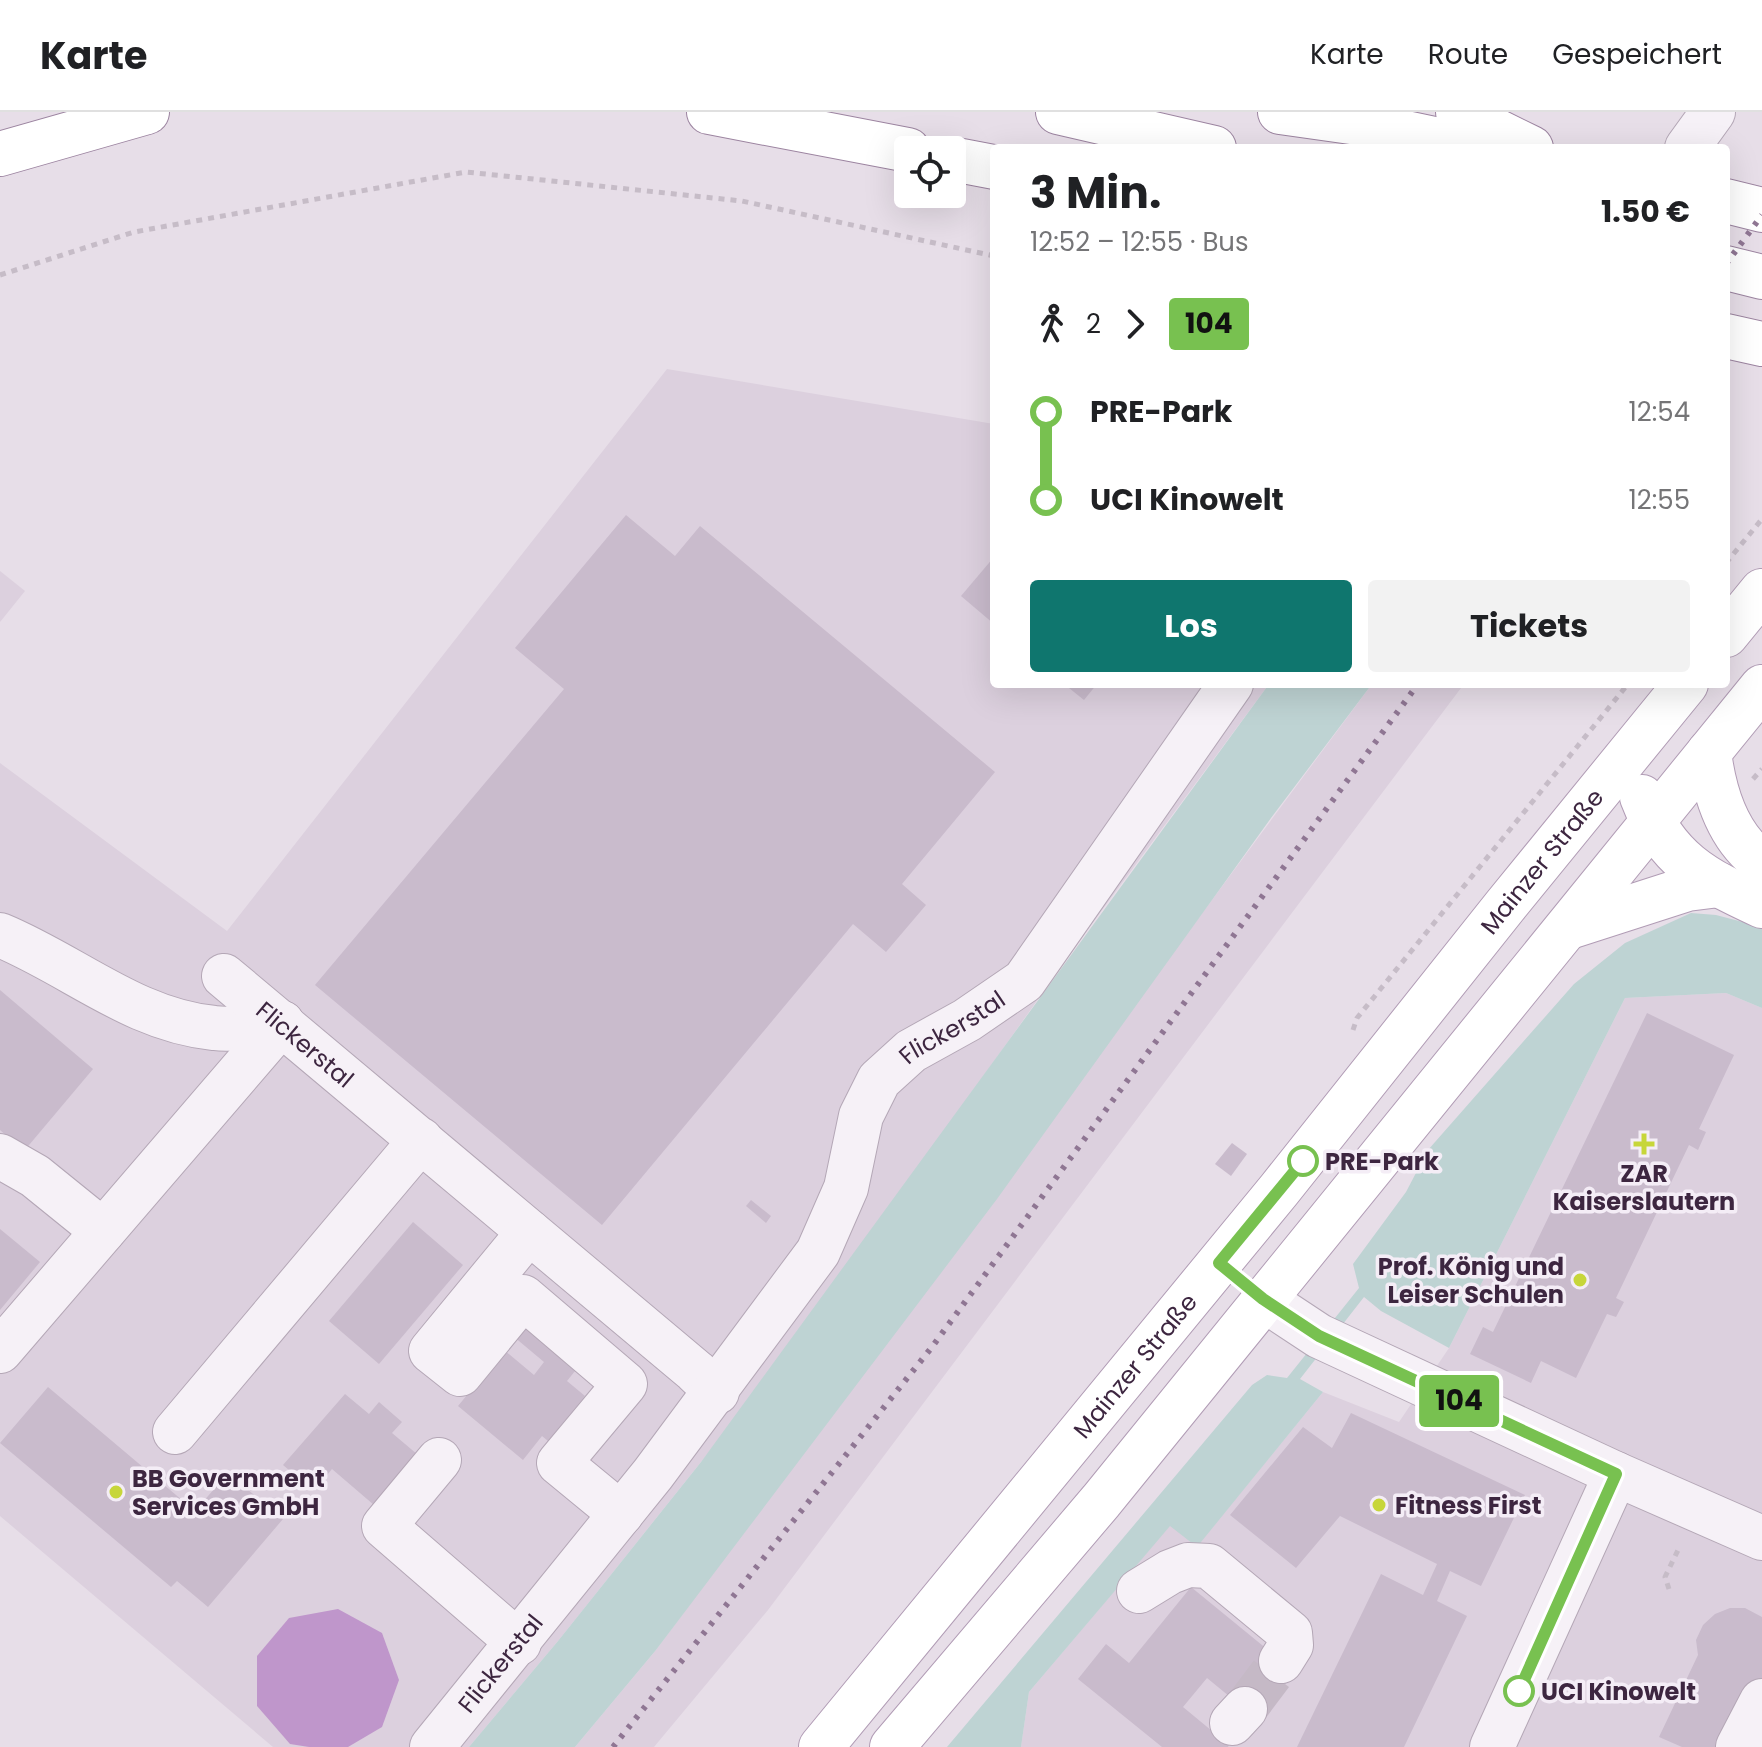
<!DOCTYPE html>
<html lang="de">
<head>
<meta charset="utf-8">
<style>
	body { margin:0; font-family:Poppins,sans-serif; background:#f2f2f2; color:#202124; height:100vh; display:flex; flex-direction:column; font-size:30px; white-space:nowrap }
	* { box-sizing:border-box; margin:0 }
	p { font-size:26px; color:#757577 }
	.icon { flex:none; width:44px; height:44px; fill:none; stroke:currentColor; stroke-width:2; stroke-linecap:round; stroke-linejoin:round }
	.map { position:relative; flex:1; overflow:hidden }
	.panel { position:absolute; left:990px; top:32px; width:740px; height:544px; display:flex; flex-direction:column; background:#fff; border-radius:8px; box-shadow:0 8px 32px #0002 }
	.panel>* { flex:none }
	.badge { padding:0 16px; border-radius:6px; font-size:28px; line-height:52px }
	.fabs { position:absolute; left:894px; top:24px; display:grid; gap:16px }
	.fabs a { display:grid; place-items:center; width:72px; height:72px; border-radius:8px; background:#fff; box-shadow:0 8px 32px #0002; font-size:40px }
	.map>.badge { position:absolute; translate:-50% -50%; box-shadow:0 0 0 4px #fff }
	.legs { display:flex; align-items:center; gap:12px; height:88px; padding:0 40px; font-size:26px }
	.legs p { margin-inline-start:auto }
	.headline { display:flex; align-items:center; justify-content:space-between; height:136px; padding:0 40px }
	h1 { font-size:44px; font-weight:700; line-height:60px }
	.primary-button { display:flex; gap:16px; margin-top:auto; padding:16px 40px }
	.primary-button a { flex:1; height:92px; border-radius:8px; background:#0f766e; color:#fff; font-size:32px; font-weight:700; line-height:92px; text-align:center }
	.primary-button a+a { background:#f2f2f2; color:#202124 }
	ul { padding:0 40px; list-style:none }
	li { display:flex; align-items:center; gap:28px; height:88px; font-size:30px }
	li i { display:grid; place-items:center; width:12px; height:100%; margin:0 10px; background:currentColor }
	li i::after { content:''; width:20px; height:20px; margin:-10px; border:6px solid; border-radius:50%; background:#fff }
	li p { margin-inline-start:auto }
	li:first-child i { background:linear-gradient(#0000 50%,currentColor 0) }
	li:last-child i { background:linear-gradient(currentColor 50%,#0000 0) }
	header { display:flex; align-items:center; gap:48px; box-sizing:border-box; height:112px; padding:0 40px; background:#fff; border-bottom:2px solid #e0e0e0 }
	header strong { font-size:38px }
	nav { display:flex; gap:44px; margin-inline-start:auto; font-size:28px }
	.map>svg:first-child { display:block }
</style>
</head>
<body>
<header>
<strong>Karte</strong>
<nav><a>Karte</a><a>Route</a><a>Gespeichert</a></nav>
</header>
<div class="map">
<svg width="1762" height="1635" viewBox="0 0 1762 1635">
	<rect width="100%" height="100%" fill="#e7dee8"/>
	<!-- built -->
	<g fill="#dcd0de">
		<path d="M667,257L994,312V572H1269L1091,813L768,1266L558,1529L469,1635H273L0,1404V651L227,819Z"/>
		<path d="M0,459L25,479L0,510Z"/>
		<path d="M1372,572H1464L768,1498L654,1635H575L656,1538Z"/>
		<path d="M1726,881L1762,896V1635H1021L1029,1580L1170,1413L1197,1434L1323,1280L1399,1310L1449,1236L1625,886Z"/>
	</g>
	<!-- green -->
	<g fill="#bed3d3">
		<path d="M1269,572H1372L1271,706L997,1087L656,1538L575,1635H469L558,1529L701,1350Z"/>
		<path d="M1691,801L1716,803L1762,815V896L1726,881L1625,886L1449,1236L1381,1199L1364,1185L1300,1267L1323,1280L1197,1435L1170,1414L1029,1580L1021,1635H947L1252,1273L1267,1263L1287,1266L1359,1176L1353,1152L1406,1080L1428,1038L1574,872L1625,831Z"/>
	</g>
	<!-- water -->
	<path fill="#bf96cb" d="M338,1497L382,1521L399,1568L382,1615L348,1635H309L290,1632L257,1594V1544L289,1506Z"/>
	<!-- building -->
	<g fill="#c9bbcc">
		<path d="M626,403L675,444L700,414L995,660L902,772L926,793L886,840L853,812L602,1113L315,873L564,577L515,536Z"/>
		<path d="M994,445V512L961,484Z"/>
		<path d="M1064,572H1097L1084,588Z"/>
		<path d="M0,878L93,957L24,1039L0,1018Z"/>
		<path d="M1647,901L1734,943L1699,1017L1706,1020L1698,1038L1689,1033L1616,1186L1624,1190L1616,1205L1607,1202L1576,1266L1541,1249L1531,1271L1470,1242L1483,1215L1493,1220Z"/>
		<path d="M1232,1031L1247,1042L1231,1064L1215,1052Z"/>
		<path d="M751,1088L771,1104L766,1111L746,1094Z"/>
		<path d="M413,1110L463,1153L379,1252L329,1209Z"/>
		<path d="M0,1117L40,1150L0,1198Z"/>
		<path d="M530,1204L583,1249L567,1269L585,1284L548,1329L542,1324L523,1348L458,1294L504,1238L534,1263L544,1250L513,1224Z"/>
		<path d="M48,1275L195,1399L228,1361L283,1407L208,1495L177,1469L171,1475L0,1331Z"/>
		<path d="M345,1282L369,1302L379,1290L402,1310L392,1321L424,1348L381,1399L332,1357L314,1379L283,1353Z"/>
		<path d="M1351,1301L1525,1383L1481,1474L1450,1459L1437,1489L1467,1504L1404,1635H1297L1381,1462L1423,1483L1437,1452L1340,1404L1296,1456L1230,1403L1303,1315L1332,1336Z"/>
		<path d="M1191,1475L1295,1560L1257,1607L1207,1566L1183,1595L1229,1633L1228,1635H1162L1078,1567L1106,1532L1129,1551Z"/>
		<path d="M1730,1496H1745L1762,1505V1568L1730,1635H1682L1659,1625L1698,1543L1696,1528L1703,1513L1715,1502Z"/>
	</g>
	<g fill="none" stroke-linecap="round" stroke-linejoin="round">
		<!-- minor-tunnel -->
		<path stroke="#c5b9c6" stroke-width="44" stroke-dasharray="44 22" stroke-linecap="butt" d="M1245,1597L1281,1549"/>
		<!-- minor casing -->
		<g stroke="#b4a7b6" stroke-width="46">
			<g id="minor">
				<path d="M1687,36L1713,0"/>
				<path d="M0,823C73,853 133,908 214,916C236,919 260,913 282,911"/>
				<path id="s1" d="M224,864L695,1259L717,1280"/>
				<path d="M0,1044L35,1064L103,1119"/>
				<path d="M529,1120L431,1239L460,1262L523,1185L625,1272L559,1351L621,1402"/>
				<path d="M1263,1187L1319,1224L1616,1362L1762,1426"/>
				<path d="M0,1239L282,911"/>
				<path d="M175,1320L421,1028"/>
				<path d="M439,1348L384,1414L519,1531"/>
				<path d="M1139,1479L1170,1460L1188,1453L1209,1454L1290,1521L1291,1533L1281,1549"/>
				<path d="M1232,1611L1245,1597"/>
				<path id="s2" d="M432,1635L653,1362L818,1140L846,1076L861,1004L879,968L911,939L967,908L1024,869L1231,572"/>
				<path d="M1492,1635L1616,1362"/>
				<path d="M1738,1635L1762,1589"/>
			</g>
		</g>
		<!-- major casing -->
		<g stroke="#b19cb5" stroke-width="46">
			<g id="major">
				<path d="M1726,523L1762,479"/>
				<path d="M1709,640C1714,680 1727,725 1762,750"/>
				<path d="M1642,685C1666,748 1704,767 1762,794"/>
				<path d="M1569,815L1687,777L1719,773"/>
				<path id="s3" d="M821,1635L1279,1078L1505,794L1686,572"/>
				<path d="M892,1635L1101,1389L1762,575"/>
			</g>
		</g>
		<!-- highway casing -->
		<g stroke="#9c84a0" stroke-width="46">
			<g id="highway">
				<path d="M709,0L908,38"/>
				<path d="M1058,0L1214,36"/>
				<path d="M1280,0L1358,11L1477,36"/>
				<path d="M1458,0L1531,36"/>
				<path d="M0,42L147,0"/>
				<path d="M952,47L994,55"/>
				<path d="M1726,89L1762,98"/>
				<path d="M1726,156L1762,165"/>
				<path d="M1726,224L1762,232"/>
			</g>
		</g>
		<!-- path -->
		<g stroke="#c6bcc7" stroke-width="5" stroke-dasharray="6 6" stroke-linecap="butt">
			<path d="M0,163L134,120L466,60L742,89L994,144"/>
			<path d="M1726,451L1762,407"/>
			<path d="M1753,667L1762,657"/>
			<path d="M1353,918L1357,906L1628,572"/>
			<path d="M1669,1477L1665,1465L1679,1436"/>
		</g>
		<!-- minor -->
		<use href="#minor" stroke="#f6f1f7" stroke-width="44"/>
		<!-- major -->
		<use href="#major" stroke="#fff" stroke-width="44"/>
		<!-- highway -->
		<use href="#highway" stroke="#fff" stroke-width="44"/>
		<!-- rail -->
		<g stroke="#8f7693" stroke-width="6" stroke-dasharray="4 8" stroke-linecap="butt">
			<path d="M1726,152L1762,103"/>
			<path d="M613,1635L932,1235L1418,572"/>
		</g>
	</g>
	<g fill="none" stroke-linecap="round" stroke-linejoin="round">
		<!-- line-1 casing -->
		<g stroke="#fff" stroke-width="18">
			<path id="line-1" d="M1303,1049L1219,1151L1263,1187L1319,1224L1616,1362L1519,1579"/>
		</g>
		<!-- line-1 -->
		<use href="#line-1" stroke="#78c150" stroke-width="12"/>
	</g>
	<!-- markers -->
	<g fill="#c7d63a" stroke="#f4edf6" stroke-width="3">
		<path d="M1640 1020h8v8h8v8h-8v8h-8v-8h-8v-8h8z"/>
		<circle cx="1580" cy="1168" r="8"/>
		<circle cx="116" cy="1380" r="8"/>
		<circle cx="1379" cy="1393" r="8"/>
	</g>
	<g fill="#fff" stroke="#78c150" stroke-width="4">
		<circle cx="1303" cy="1049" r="14"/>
		<circle cx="1519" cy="1579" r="14"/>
	</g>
	<g text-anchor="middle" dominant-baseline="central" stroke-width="7" stroke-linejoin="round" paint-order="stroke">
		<!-- street labels -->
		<g font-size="24" fill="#3d2640" stroke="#f4edf6">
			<text stroke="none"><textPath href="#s3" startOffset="1142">Mainzer Straße</textPath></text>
			<text stroke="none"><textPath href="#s2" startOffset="902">Flickerstal</textPath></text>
			<text stroke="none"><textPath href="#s1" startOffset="106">Flickerstal</textPath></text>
			<text stroke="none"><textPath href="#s3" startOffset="494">Mainzer Straße</textPath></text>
			<text stroke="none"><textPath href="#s2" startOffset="108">Flickerstal</textPath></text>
		</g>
		<!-- stop labels -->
		<g font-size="24" font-weight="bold" fill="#3d2640" stroke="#f4edf6" text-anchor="start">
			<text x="1325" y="1049">PRE-Park</text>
			<text x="1541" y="1579">UCI Kinowelt</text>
		</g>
		<!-- poi labels -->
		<g font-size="24" font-weight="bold" fill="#3d2640" stroke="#f4edf6" text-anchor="start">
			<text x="1644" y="1061" text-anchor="middle">ZAR<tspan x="1644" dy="28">Kaiserslautern</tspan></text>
			<text x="1564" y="1154" text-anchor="end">Prof. König und<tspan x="1564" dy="28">Leiser Schulen</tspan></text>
			<text x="132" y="1366">BB Government<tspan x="132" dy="28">Services GmbH</tspan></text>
			<text x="1395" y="1393">Fitness First</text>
		</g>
	</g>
</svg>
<div class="fabs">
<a><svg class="icon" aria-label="locate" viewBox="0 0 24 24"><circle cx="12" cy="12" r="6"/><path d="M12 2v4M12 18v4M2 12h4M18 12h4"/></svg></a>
</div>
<b class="badge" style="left:1459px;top:1289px;background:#78c150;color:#111">104</b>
<section class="panel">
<div class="headline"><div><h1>3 Min.</h1><p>12:52 – 12:55 · Bus</p></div><b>1.50 €</b></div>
<div class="legs"><svg class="icon" aria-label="walk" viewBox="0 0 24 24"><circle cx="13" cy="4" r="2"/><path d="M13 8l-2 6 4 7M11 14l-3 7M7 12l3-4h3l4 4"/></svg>2<svg class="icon" aria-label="forward" viewBox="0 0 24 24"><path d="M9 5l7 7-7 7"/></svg><b class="badge" style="background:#78c150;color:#111">104</b></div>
<ul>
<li><i style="color:#78c150"></i><b>PRE-Park</b><p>12:54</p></li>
<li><i style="color:#78c150"></i><b>UCI Kinowelt</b><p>12:55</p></li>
</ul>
<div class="primary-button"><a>Los</a><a>Tickets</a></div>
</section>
</div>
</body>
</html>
